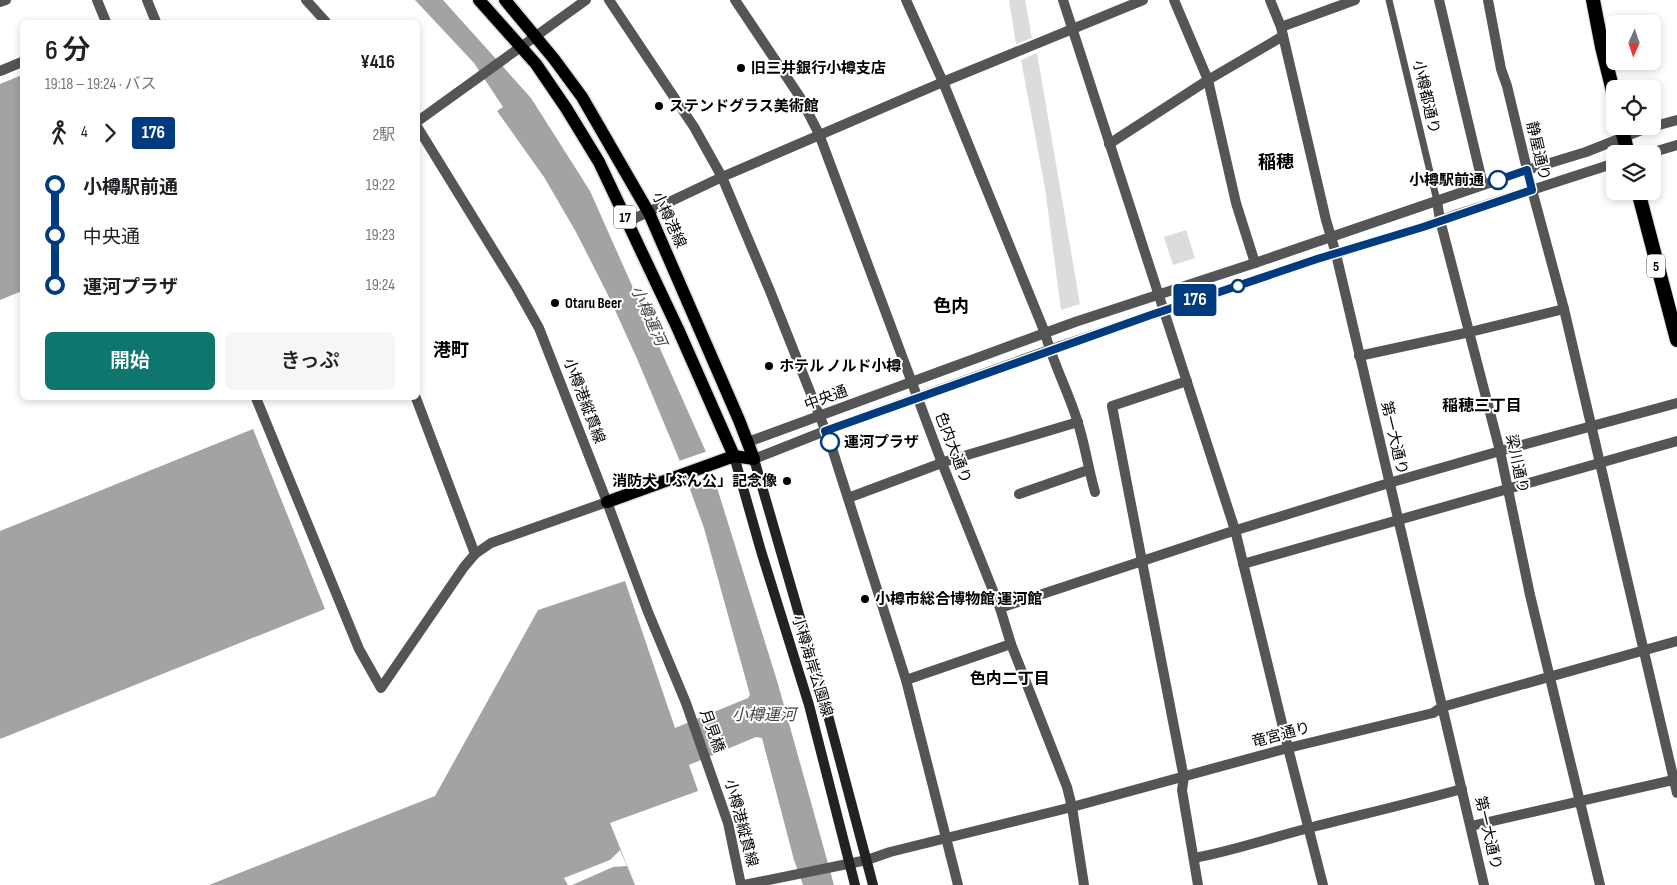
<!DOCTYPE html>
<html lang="ja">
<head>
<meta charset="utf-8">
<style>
	body { margin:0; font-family:"Sofia Sans Condensed","Noto Sans JP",sans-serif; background:#f6f6f6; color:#202124; height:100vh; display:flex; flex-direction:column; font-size:19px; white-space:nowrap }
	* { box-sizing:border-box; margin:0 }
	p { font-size:16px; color:#757577 }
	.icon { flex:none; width:28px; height:28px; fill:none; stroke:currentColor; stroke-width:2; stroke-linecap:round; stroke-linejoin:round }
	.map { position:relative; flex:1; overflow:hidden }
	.panel { position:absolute; left:20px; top:20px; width:400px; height:380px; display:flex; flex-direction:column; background:#fff; border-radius:8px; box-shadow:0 2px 8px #0003 }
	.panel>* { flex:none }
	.badge { padding:0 10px; border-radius:4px; font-size:18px; line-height:32px }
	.needle { width:32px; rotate:183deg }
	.controls { position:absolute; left:1606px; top:15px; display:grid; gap:10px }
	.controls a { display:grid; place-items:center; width:55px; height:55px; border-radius:8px; background:#fff; box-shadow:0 2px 8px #0003; font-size:25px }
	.map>.badge { position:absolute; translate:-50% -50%; box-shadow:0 0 0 2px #fff }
	.legs { display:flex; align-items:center; gap:8px; height:55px; padding:0 25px; font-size:16px }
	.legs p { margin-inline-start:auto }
	.headline { display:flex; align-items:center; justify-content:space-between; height:85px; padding:0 25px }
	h1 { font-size:28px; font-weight:600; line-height:38px }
	.cta { display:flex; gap:10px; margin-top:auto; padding:10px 25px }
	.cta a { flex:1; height:58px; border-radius:8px; background:#0f766e; color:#fff; font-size:20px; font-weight:600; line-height:58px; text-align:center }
	.cta a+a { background:#f6f6f6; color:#202124 }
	ul { padding:0 25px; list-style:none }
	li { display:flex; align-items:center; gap:18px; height:50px; font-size:19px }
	li i { display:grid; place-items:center; width:8px; height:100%; margin:0 6px; background:currentColor }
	li i::after { content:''; width:12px; height:12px; margin:-6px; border:4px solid; border-radius:50%; background:#fff }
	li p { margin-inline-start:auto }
	li:first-child i { background:linear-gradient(#0000 50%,currentColor 0) }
	li:last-child i { background:linear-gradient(currentColor 50%,#0000 0) }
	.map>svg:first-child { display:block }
</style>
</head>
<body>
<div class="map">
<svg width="1677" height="885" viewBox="0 0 1677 885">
	<rect width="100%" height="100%" fill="#fff"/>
	<!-- green -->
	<g fill="#dcdcdc">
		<path d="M1009,0H1025L1032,38L1016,44Z"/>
		<path d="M1037,53L1080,304L1061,310L1045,188L1021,60Z"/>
		<path d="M1186,230L1195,258L1173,265L1164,237Z"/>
	</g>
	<!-- water -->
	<g fill="#a3a3a3">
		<path d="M415,0H443L531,98L590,191L706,452L778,684L834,885H803L794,860L762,738L756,737L689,765L698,791L610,823L635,885H209L435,796L538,610L625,581L675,728L748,698L750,695L704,528L679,459L638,361L610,299L576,232L544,177L497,111L503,107L474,63Z"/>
		<path d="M22,75V291L0,300V84Z"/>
		<path d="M253,429L325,609L0,739V531Z"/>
	</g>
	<!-- pier -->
	<g fill="#fff">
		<path d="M708,451L716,476L689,487L679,461Z"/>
		<path d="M620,850L627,866L613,867L572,885H568L564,878L610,860Z"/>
	</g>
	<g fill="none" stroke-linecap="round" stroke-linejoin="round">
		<!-- primary casing -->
		<g stroke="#dbdbdb" stroke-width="15">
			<g id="primary">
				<path d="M479,0L536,64L566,108L599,162L678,329L734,456"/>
				<path d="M505,0L554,59L582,97L649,213L739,420L754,459L734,456L607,502"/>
			</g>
		</g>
		<!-- trunk casing -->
		<g stroke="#dbdbdb" stroke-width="16">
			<g id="trunk">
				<path d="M1593,0L1602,47L1615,99"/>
				<path d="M1621,126L1628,154"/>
				<path d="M1638,191L1677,340"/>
			</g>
		</g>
		<!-- pedestrian -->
		<path stroke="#555" stroke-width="7" d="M1389,0L1437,201"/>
		<!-- minor -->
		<g stroke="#555" stroke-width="10">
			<path d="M97,0L106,22"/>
			<path d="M147,0L156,22"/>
			<path d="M609,0L694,127L722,177L770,291L830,442L906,680L958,885"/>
			<path d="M906,0L943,82L1045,333C1053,363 1068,391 1077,420C1085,444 1088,468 1095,492"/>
			<path d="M1063,0L1235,530L1288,748L1323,885"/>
			<path d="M1174,0L1208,80L1236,203L1255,263"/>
			<path d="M1439,0L1483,185"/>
			<path d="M1488,0L1501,69L1507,86L1532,190L1564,309L1677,793"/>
			<path d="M1281,27L1355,0"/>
			<path d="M0,71L22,62"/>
			<path d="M943,82L1143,0"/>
			<path d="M1624,137L1644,129L1677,120"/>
			<path d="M1109,144L1208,80L1283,36"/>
			<path d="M1647,154L1677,145"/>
			<path d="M1437,201L1440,220L1500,451L1530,595L1600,885"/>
			<path d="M1359,356L1470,332L1564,309"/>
			<path d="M1187,381L1112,406L1182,768L1184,777L1182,790L1198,885"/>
			<path d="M256,398L359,649L381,688L464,567L475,554L491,543L607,502"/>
			<path d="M416,398L475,554"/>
			<path d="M1389,483L1500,451L1677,403"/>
			<path d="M1019,494L1088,470"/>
			<path d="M848,498L947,461L1078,422"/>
			<path d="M1243,564L1677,441"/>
			<path d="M906,680L1011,644"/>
			<path d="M1471,826L1677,779"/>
			<path d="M1194,858C1233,851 1270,838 1309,828C1360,815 1411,803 1462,789"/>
		</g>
		<!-- tertiary -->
		<g stroke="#555" stroke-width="10">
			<path d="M306,0L326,22"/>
			<path d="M735,0L800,97L819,134L942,463L1000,608L1011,644L1067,787L1072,807L1084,885"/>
			<path d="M1270,0L1281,27L1326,220L1336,254L1484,885"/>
			<path d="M0,2L6,0"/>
			<path d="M418,121L586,0"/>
			<path d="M418,128L516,287L539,328L607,502L648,612L686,703L728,823L741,885"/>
			<path d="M627,222L722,177L943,82"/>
			<path d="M748,442L1075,322L1255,263L1527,170L1586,152L1624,137"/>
			<path d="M754,459L825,431L1049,350L1317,259L1423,227L1458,214L1615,163"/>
			<path d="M1000,608L1230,532L1389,483"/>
			<path d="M744,885L867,860L890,852L1072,807L1288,748L1433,713L1442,707L1677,641"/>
		</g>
		<!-- secondary -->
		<g stroke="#222" stroke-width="10">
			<path d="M734,456L761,551L809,705L855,885"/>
			<path d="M754,459L825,704L873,885"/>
		</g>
		<!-- primary -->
		<use href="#primary" stroke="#000" stroke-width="12"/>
		<!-- trunk -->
		<use href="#trunk" stroke="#000" stroke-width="14"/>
	</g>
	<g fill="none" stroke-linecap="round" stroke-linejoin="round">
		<!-- line-1 casing -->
		<g stroke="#fff" stroke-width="11">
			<path id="line-1" d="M830,442L825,431L1148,316L1317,259L1423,227L1532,190L1527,170L1498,180"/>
		</g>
		<!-- line-1 -->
		<use href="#line-1" stroke="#003b80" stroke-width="8"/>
	</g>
	<!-- markers -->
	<g fill="#000" stroke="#fff" stroke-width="2">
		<circle cx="741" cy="68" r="5"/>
		<circle cx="659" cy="106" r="5"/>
		<circle cx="555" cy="303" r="5"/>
		<circle cx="769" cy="366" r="5"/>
		<circle cx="787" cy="481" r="5"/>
		<circle cx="865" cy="599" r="5"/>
	</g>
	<g fill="#fff" stroke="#003b80" stroke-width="2.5">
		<circle cx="1498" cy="180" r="9"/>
		<circle cx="1238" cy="286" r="6"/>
		<circle cx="830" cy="442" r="9"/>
	</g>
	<g text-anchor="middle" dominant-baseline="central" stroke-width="4" stroke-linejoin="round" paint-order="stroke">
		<!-- shield labels -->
		<g fill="#fff" stroke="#4c4c4c" stroke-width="1">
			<rect x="614" y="205.5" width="22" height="23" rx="4"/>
			<rect x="1647" y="254.5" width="18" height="23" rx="4"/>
		</g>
		<g font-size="14" font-weight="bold" fill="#000">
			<text x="625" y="217">17</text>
			<text x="1656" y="266">5</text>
		</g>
		<!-- poi labels -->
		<g font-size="15" font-weight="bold" fill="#000" stroke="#fff" text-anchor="start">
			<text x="751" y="68">旧三井銀行小樽支店</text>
			<text x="669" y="106">ステンドグラス美術館</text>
			<text x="565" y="303">Otaru Beer</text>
			<text x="779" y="366">ホテル ノルド小樽</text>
			<text x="777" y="481" text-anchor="end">消防犬「ぶん公」記念像</text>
			<text x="875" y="599">小樽市総合博物館 運河館</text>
		</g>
		<!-- street labels -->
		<g font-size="15" fill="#000" stroke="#fff">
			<text transform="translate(1426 97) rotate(77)">小樽都通り</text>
			<text transform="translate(1538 151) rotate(77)">静屋通り</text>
			<text transform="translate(669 220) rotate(65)">小樽港線</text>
			<text transform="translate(826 398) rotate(-20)">中央通</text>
			<text transform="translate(584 401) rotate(69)">小樽港縦貫線</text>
			<text transform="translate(1394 438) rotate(77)">第一大通り</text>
			<text transform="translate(953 448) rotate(69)">色内大通り</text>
			<text transform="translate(1517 464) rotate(78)">梁川通り</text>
			<text transform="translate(812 666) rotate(73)">小樽海岸公園線</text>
			<text transform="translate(712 731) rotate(70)">月見橋</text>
			<text transform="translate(1281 735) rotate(-15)">竜宮通り</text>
			<text transform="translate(741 823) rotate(75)">小樽港縦貫線</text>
			<text transform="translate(1488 833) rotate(77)">第一大通り</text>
		</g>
		<!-- stop labels -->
		<g font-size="15" font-weight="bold" fill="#000" stroke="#fff" text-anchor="end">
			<text x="1484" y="180">小樽駅前通</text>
			<text x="844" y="442" text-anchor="start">運河プラザ</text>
		</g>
		<!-- water labels -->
		<g font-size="16" font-style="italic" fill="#444" stroke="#fff">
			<text transform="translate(648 316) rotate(66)">小樽運河</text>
			<text x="764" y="715">小樽運河</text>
		</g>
		<!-- neighbourhood labels -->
		<g font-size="16" font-weight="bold" fill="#000" stroke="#fff">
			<text x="1482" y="406">稲穂三丁目</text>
			<text x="1010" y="679">色内二丁目</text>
		</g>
		<!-- quarter labels -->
		<g font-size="18" font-weight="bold" fill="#000" stroke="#fff">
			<text x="1276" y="162">稲穂</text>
			<text x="951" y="306">色内</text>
			<text x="451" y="350">港町</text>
		</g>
	</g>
</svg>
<div class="controls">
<a><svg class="needle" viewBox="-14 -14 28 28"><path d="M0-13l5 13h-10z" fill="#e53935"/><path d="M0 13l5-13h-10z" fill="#757577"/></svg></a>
<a><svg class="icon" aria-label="locate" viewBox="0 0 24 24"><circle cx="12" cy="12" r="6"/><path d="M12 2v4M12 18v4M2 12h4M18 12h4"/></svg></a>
<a><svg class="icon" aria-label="layers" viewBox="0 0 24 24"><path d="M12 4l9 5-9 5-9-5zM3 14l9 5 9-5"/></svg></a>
</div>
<b class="badge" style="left:1195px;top:300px;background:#003b80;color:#fff">176</b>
<section class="panel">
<div class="headline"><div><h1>6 分</h1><p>19:18 – 19:24 · バス</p></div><b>¥416</b></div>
<div class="legs"><svg class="icon" aria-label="walk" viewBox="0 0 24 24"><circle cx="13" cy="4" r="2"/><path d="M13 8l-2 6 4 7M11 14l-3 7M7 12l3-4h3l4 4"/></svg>4<svg class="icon" aria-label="forward" viewBox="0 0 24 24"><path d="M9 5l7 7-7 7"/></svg><b class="badge" style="background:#003b80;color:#fff">176</b><p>2駅</p></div>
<ul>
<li><i style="color:#003b80"></i><b>小樽駅前通</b><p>19:22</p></li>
<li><i style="color:#003b80"></i><span>中央通</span><p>19:23</p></li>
<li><i style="color:#003b80"></i><b>運河プラザ</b><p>19:24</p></li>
</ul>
<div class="cta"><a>開始</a><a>きっぷ</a></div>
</section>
</div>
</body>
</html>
